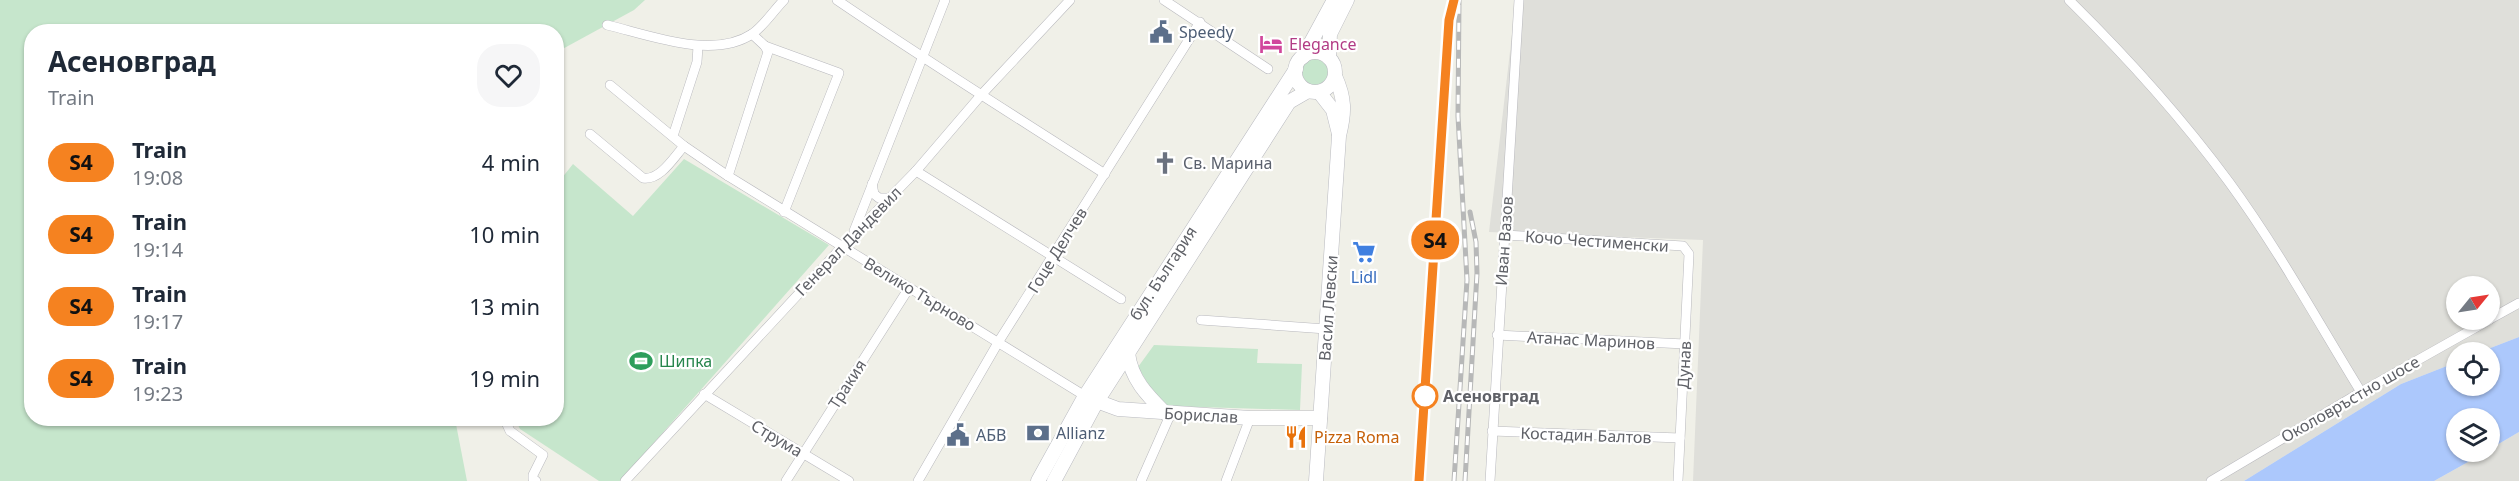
<!DOCTYPE html>
<html lang="en">
<head>
<meta charset="utf-8">
<style>
	body { margin:0; font-family:"Noto Sans",sans-serif; background:#f6f6f7; color:#1f2937; height:100vh; display:flex; flex-direction:column; font-size:22px; white-space:nowrap }
	* { box-sizing:border-box; margin:0 }
	p { font-size:20px; color:#747a83 }
	.icon { flex:none; width:33px; height:33px; fill:none; stroke:currentColor; stroke-width:2; stroke-linecap:round; stroke-linejoin:round }
	.map { position:relative; flex:1; overflow:hidden }
	.side { position:absolute; left:24px; top:24px; width:540px; height:402px; display:flex; flex-direction:column; background:#fff; border-radius:24px; box-shadow:0 2px 4px #0004 }
	.side>* { flex:none }
	.badge { padding:0 12px; border-radius:20px; font-size:21px; line-height:39px }
	.needle { width:39px; rotate:60deg }
	.buttons { position:absolute; left:2446px; top:276px; display:grid; gap:12px }
	.buttons a { display:grid; place-items:center; width:54px; height:54px; border-radius:50%; background:#fff; box-shadow:0 2px 4px #0004; font-size:30px }
	.map>.badge { position:absolute; translate:-50% -50%; box-shadow:0 0 0 3px #fff }
	.round { display:grid; place-items:center; flex:none; width:63px; height:63px; border-radius:24px; background:#f6f6f7 }
	.summary { display:flex; align-items:center; justify-content:space-between; height:102px; padding:0 24px }
	h1 { font-size:28px; font-weight:700; line-height:45px }
	ul { padding:0; list-style:none }
	li { display:flex; align-items:center; gap:18px; height:72px; padding:0 24px }
	li div { flex:1 }
	li b { display:block; font-size:22px }
	li em { font-style:normal }
	li .badge { min-width:66px; font-weight:700; text-align:center }
	.map>svg:first-child { display:block }
</style>
</head>
<body>
<div class="map">
<svg width="2519" height="481" viewBox="0 0 2519 481">
	<rect width="100%" height="100%" fill="#f0f0e8"/>
	<!-- industrial -->
	<g fill="#dfdfda" fill-rule="evenodd">
		<path d="M1516,0H2519V337L2480,352H2457V362L2401,384L2244,481H1693L1703,240L1489,232ZM2457,286H2490V320H2457Z"/>
		<path d="M2519,432V481H2434L2486,452H2490V449Z"/>
	</g>
	<!-- green -->
	<g fill="#c6e6cc">
		<path d="M0,0H645L634,10L557,52L556,32H32V418L455,419L467,481H0Z"/>
		<circle cx="1315" cy="73" r="14"/>
		<path d="M684,159L829,245L620,481H599L520,429L515,419L556,418L557,184L573,164L633,216Z"/>
		<path d="M1154,345L1258,349L1257,363L1302,364L1300,410L1166,406L1151,389L1138,367Z"/>
	</g>
	<!-- water -->
	<path fill="#acc8fc" d="M2519,337V432L2490,449V418H2457V452H2486L2434,481H2244L2401,384L2457,362V386H2490V352H2480Z"/>
	<g fill="none" stroke-linecap="round" stroke-linejoin="round">
		<!-- street casing -->
		<g stroke="#b8b8bd" stroke-width="10">
			<g id="street">
				<path d="M837,0C925,60 1015,116 1105,174"/>
				<path d="M1164,0L1268,69"/>
				<path d="M2069,0C2127,57 2181,117 2229,182C2278,249 2318,322 2361,392"/>
				<path d="M607,25C649,35 713,60 752,34C764,26 774,10 784,0"/>
				<path d="M765,46L839,73L784,212"/>
				<path d="M610,85L684,146L728,176L1085,396"/>
				<path d="M590,134L643,178C660,181 674,157 684,146"/>
				<path d="M673,136L697,62L698,46"/>
				<path d="M916,171L1121,299"/>
				<path d="M728,176L768,52L765,46L752,34"/>
				<path d="M872,184L874,194L879,198H888"/>
				<path d="M854,231L945,0"/>
				<path d="M1505,235L1683,246L1689,254L1678,481"/>
				<path d="M2490,319L2519,303"/>
				<path d="M1201,320L1326,329"/>
				<path d="M1497,335L1685,344"/>
				<path d="M704,394L849,481"/>
				<path d="M504,418L510,431L543,455L533,475V479L536,481"/>
				<path d="M1492,431L1680,438"/>
				<path d="M625,481L842,247L916,171L982,94L1070,0"/>
				<path d="M786,481L909,288"/>
				<path d="M918,481L999,341L1200,22"/>
				<path d="M1141,481L1171,413"/>
				<path d="M1226,481L1250,418"/>
				<path d="M1490,481L1519,0"/>
				<path d="M2211,481L2361,392L2489,320"/>
			</g>
		</g>
		<!-- secondary casing -->
		<g stroke="#b9bac0" stroke-width="15">
			<g id="secondary">
				<circle cx="1315" cy="72" r="20"/>
				<path d="M1303,57L1334,0"/>
				<path d="M1329,58L1330,34L1347,0"/>
				<path d="M1319,92L1333,110L1339,134"/>
				<path d="M1128,353C1131,379 1147,395 1165,413"/>
				<path d="M1091,399L1118,409L1250,418H1320"/>
				<path d="M1038,481L1085,396L1296,69"/>
				<path d="M1054,481L1096,403L1289,102L1308,91"/>
				<path d="M1316,481L1339,136C1345,112 1345,98 1335,76"/>
			</g>
		</g>
		<!-- street -->
		<use href="#street" stroke="#fff" stroke-width="9"/>
		<!-- secondary -->
		<use href="#secondary" stroke="#fff" stroke-width="14"/>
		<!-- rail casing -->
		<g stroke="#b7b8b8" stroke-width="5">
			<g id="rail">
				<path d="M1419,481L1450,0"/>
				<path d="M1454,481L1467,280L1458,116L1459,0"/>
				<path d="M1465,481L1477,273L1476,242L1470,212"/>
			</g>
		</g>
		<!-- rail -->
		<use href="#rail" stroke="#fff" stroke-width="3" stroke-dasharray="9" stroke-linecap="butt"/>
	</g>
	<g fill="none" stroke-linecap="round" stroke-linejoin="round">
		<!-- line casing -->
		<g stroke="#fff" stroke-width="14">
			<path id="line" d="M1419,481L1449,20L1454,0"/>
		</g>
		<!-- line -->
		<use href="#line" stroke="#f58220" stroke-width="9"/>
	</g>
	<!-- icons -->
	<defs>
		<g id="civic-bare" transform="scale(1.8)"><path d="M-.6-6.5H3V-4.5H.6V-3L4-1V1h2V6H-6V1h2V-1L-.6-3ZM-1.2 2.5V6h2.4V2.5Z" fill="#5c6f8a" stroke="#fff" stroke-width="2.5" paint-order="stroke"/></g>
		<g id="hotel-bare" transform="scale(1.8)"><path d="M-6-4.5h1.5V1H6V5H4.5V3h-9V5H-6ZM-4 0a1.8 1.8 0 1 1 3.6 0ZM.5 0V-2.5h3Q6-2.5 6 0Z" fill="#d1479c" stroke="#fff" stroke-width="2.5" paint-order="stroke"/></g>
		<g id="church-bare" transform="scale(1.8)"><path d="M-1.2-6h2.4v3.5h3.3v2.4h-3.3V6h-2.4V-.1h-3.3v-2.4h3.3Z" fill="#6b7280" stroke="#fff" stroke-width="2.5" paint-order="stroke"/></g>
		<g id="supermarket-bare" transform="scale(1.8)"><path d="M-6-5.5h2.5l.6 2H6L4.5 2H-2.5L-4.4-4H-6ZM-1.5 3.2a1.3 1.3 0 1 0 .1 0ZM3 3.2a1.3 1.3 0 1 0 .1 0Z" fill="#3f7fe0" stroke="#fff" stroke-width="2.5" paint-order="stroke"/></g>
		<g id="stadium-bare" transform="scale(1.8)"><path d="M0-5a6.5 5 0 1 0 0 10a6.5 5 0 1 0 0-10ZM-3.5-1.8h7v3.6h-7Z" fill="#2e9e5b" stroke="#fff" stroke-width="2.5" paint-order="stroke"/></g>
		<g id="bank-bare" transform="scale(1.8)"><path d="M-6-4H6V4H-6ZM0-2.3a2.3 2.3 0 1 0 0 4.6a2.3 2.3 0 1 0 0-4.6Z" fill="#5c6f8a" stroke="#fff" stroke-width="2.5" paint-order="stroke"/></g>
		<g id="restaurant-bare" transform="scale(1.8)"><path d="M-5-6h1v4h1v-4h1v4h1v-4h1v5L-1.5 .5V6h-2V.5L-5-1ZM5-6V6H3V1.5H1.5Q1.5-4 5-6Z" fill="#e8710a" stroke="#fff" stroke-width="2.5" paint-order="stroke"/></g>
	</defs>
	<g fill-rule="evenodd">
		<use href="#civic-bare" x="1161" y="32"/>
		<use href="#hotel-bare" x="1271" y="44"/>
		<use href="#church-bare" x="1165" y="163"/>
		<use href="#supermarket-bare" x="1364" y="252"/>
		<use href="#stadium-bare" x="641" y="361"/>
		<use href="#bank-bare" x="1038" y="433"/>
		<use href="#civic-bare" x="958" y="435"/>
		<use href="#restaurant-bare" x="1296" y="437"/>
	</g>
	<!-- markers -->
	<circle fill="#fff" stroke="#f58220" stroke-width="3" cx="1425" cy="396" r="12"/>
	<g text-anchor="middle" dominant-baseline="central" stroke-width="4.5" stroke-linejoin="round" paint-order="stroke">
		<!-- service labels -->
		<g font-size="16" fill="#4e5e75" stroke="#fff" text-anchor="start">
			<text x="1179" y="32">Speedy</text>
			<text x="1056" y="433">Allianz</text>
			<text x="976" y="435">АБВ</text>
		</g>
		<!-- hotel labels -->
		<g font-size="16" fill="#b23c85" stroke="#fff" text-anchor="start">
			<text x="1289" y="44">Elegance</text>
		</g>
		<!-- worship labels -->
		<g font-size="16" fill="#5b616d" stroke="#fff" text-anchor="start">
			<text x="1183" y="163">Св. Марина</text>
		</g>
		<!-- street labels -->
		<g font-size="16" fill="#5f6167" stroke="#fff">
			<text transform="translate(848 241) rotate(-46)">Генерал Дандевил</text>
			<text transform="translate(1504 241) rotate(-86)">Иван Вазов</text>
			<text transform="translate(1597 241) rotate(4)">Кочо Честименски</text>
			<text transform="translate(1057 250) rotate(-58)">Гоце Делчев</text>
			<text transform="translate(1163 273) rotate(-57)">бул. България</text>
			<text transform="translate(920 294) rotate(31)">Велико Търново</text>
			<text transform="translate(1328 308) rotate(-86)">Васил Левски</text>
			<text transform="translate(1591 340) rotate(3)">Атанас Маринов</text>
			<text transform="translate(1684 365) rotate(-87)">Дунав</text>
			<text transform="translate(847 384) rotate(-57)">Тракия</text>
			<text transform="translate(2350 399) rotate(-30)">Околовръстно шосе</text>
			<text transform="translate(1201 415) rotate(3)">Борислав</text>
			<text transform="translate(1586 435) rotate(2)">Костадин Балтов</text>
			<text transform="translate(777 438) rotate(31)">Струма</text>
		</g>
		<!-- shop labels -->
		<g font-size="16" fill="#366cbe" stroke="#fff">
			<text x="1364" y="277">Lidl</text>
		</g>
		<!-- leisure labels -->
		<g font-size="16" fill="#27864d" stroke="#fff" text-anchor="start">
			<text x="659" y="361">Шипка</text>
		</g>
		<!-- stop labels -->
		<g font-size="16" font-weight="bold" fill="#5f6167" stroke="#fff" text-anchor="start">
			<text x="1443" y="396">Асеновград</text>
		</g>
		<!-- food labels -->
		<g font-size="16" fill="#c56008" stroke="#fff" text-anchor="start">
			<text x="1314" y="437">Pizza Roma</text>
		</g>
	</g>
</svg>
<div class="buttons">
<a><svg class="needle" viewBox="-14 -14 28 28"><path d="M0-13l5 13h-10z" fill="#e53935"/><path d="M0 13l5-13h-10z" fill="#747a83"/></svg></a>
<a><svg class="icon" aria-label="locate" viewBox="0 0 24 24"><circle cx="12" cy="12" r="6"/><path d="M12 2v4M12 18v4M2 12h4M18 12h4"/></svg></a>
<a><svg class="icon" aria-label="layers" viewBox="0 0 24 24"><path d="M12 4l9 5-9 5-9-5zM3 14l9 5 9-5"/></svg></a>
</div>
<b class="badge" style="left:1435px;top:240px;background:#f58220;color:#111">S4</b>
<section class="side">
<div class="summary"><div><h1>Асеновград</h1><p>Train</p></div><a class="round"><svg class="icon" aria-label="heart" viewBox="0 0 24 24"><path d="M12 20l-8-8c-3-5 5-10 8-4 3-6 11-1 8 4z"/></svg></a></div>
<ul>
<li><span class="badge" style="background:#f58220;color:#111">S4</span><div><b>Train</b><p>19:08</p></div><em>4 min</em></li>
<li><span class="badge" style="background:#f58220;color:#111">S4</span><div><b>Train</b><p>19:14</p></div><em>10 min</em></li>
<li><span class="badge" style="background:#f58220;color:#111">S4</span><div><b>Train</b><p>19:17</p></div><em>13 min</em></li>
<li><span class="badge" style="background:#f58220;color:#111">S4</span><div><b>Train</b><p>19:23</p></div><em>19 min</em></li>
</ul>
</section>
</div>
</body>
</html>
